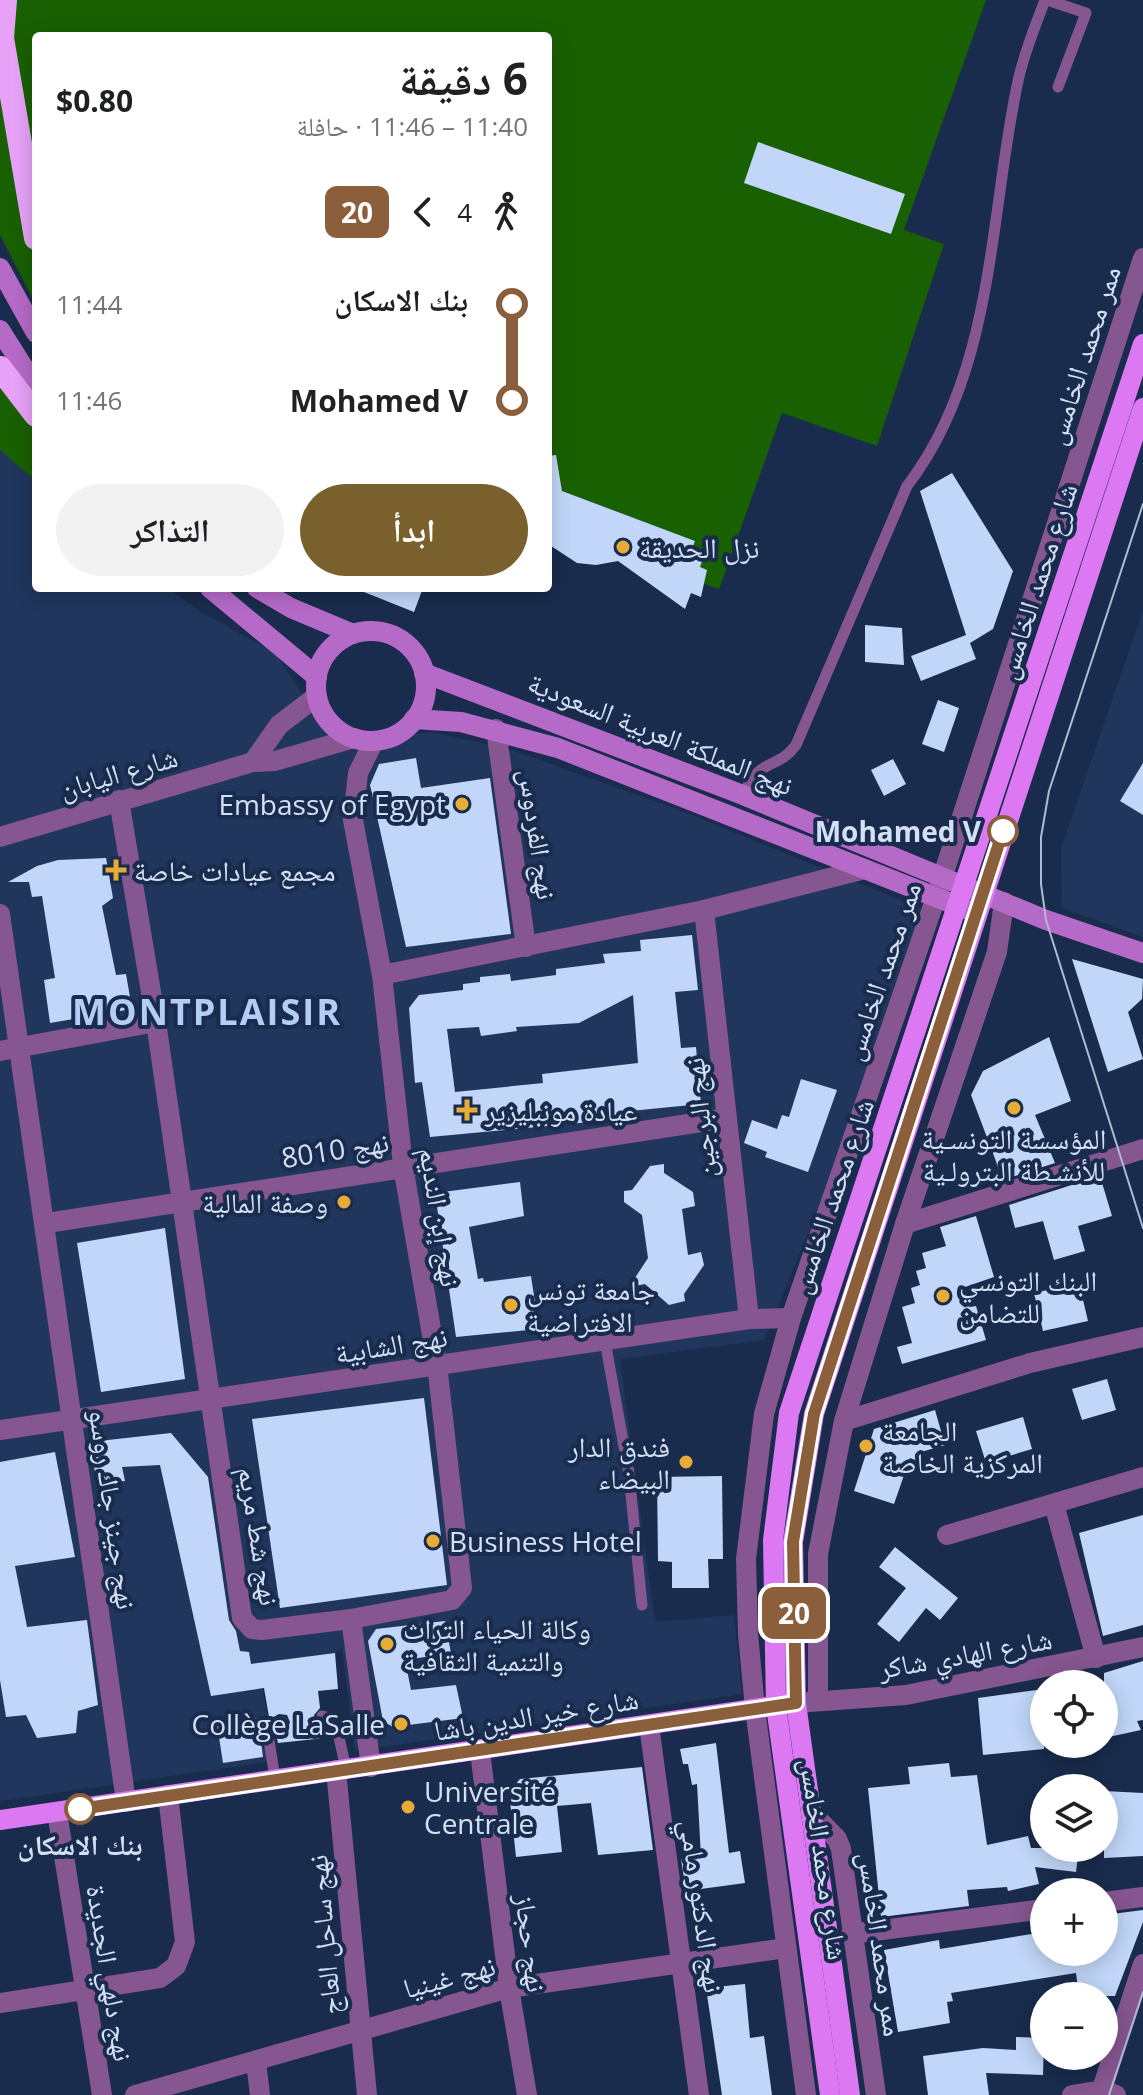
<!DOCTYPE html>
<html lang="ar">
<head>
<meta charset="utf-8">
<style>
	body { margin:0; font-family:"Open Sans","Noto Naskh Arabic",sans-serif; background:#f2f2f2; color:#202124; direction:rtl; height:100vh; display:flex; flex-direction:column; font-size:30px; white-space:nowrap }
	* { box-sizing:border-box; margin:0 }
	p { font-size:26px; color:#757577 }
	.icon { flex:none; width:44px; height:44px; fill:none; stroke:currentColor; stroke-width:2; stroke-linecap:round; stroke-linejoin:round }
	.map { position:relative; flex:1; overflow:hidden; direction:ltr }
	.drawer { position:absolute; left:32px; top:32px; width:520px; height:560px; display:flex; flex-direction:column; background:#fff; border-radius:8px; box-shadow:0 4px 20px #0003; direction:rtl }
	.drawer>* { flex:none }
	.badge { padding:0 16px; border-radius:12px; font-size:28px; line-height:52px }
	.fabs { position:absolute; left:1030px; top:1670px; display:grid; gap:16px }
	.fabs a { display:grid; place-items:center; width:88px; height:88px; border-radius:50%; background:#fff; box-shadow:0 4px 20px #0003; font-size:40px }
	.map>.badge { position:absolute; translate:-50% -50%; box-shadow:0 0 0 4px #fff }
	.legs { display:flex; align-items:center; gap:12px; height:88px; padding:0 24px; font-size:26px }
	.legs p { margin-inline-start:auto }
	.overview { display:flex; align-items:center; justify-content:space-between; height:136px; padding:0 24px }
	h1 { font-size:44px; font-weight:700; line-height:60px }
	.action { display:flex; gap:16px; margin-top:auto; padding:16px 24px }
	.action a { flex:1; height:92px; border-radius:48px; background:#7a602c; color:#fff; font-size:32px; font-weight:700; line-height:92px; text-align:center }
	.action a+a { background:#f2f2f2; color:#202124 }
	ul { padding:0 24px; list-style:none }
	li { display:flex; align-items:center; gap:28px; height:96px; font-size:30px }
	li i { display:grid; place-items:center; width:12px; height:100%; margin:0 10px; background:currentColor }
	li i::after { content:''; width:20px; height:20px; margin:-10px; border:6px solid; border-radius:50%; background:#fff }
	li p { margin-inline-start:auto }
	li:first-child i { background:linear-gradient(#0000 50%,currentColor 0) }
	li:last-child i { background:linear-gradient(currentColor 50%,#0000 0) }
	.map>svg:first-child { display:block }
</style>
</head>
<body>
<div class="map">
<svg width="1143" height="2095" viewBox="0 0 1143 2095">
	<rect width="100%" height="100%" fill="#192c4d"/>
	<!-- built -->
	<g fill="#20365d">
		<path d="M0,450L36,481V588H168L201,612L275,653L324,727L354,745L384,749L408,735L430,732L509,749L679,810L927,911L846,1142L764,1340L620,1359L655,1622L734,1615L742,1694L355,1751L342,1648L335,1653L259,1663L274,1761L0,1801Z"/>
		<path d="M1143,611V937L1062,908L1061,848Z"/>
	</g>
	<!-- green -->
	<g fill="#196002">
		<path d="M0,0H986L904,230L944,244L877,446L782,413L719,589L701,583L700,567L704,556L691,551L695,541L562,491L560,480H548V36H36V305L0,235Z"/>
		<path d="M0,356L36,425V481L0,450Z"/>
	</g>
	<!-- building -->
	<g fill="#c1d6f8" fill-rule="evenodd">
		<path d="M758,142L905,194L891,234L744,183Z"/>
		<path d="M556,455L562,491L695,541L691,551L704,556L700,567L707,570L701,597L691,593L685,609L618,561L596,565L577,563L548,544V456Z"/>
		<path d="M952,473L1013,571L993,629L970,643L976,659L921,681L911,656L966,635L920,491Z"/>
		<path d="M354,588H423L414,612Z"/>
		<path d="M865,625L902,628L904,665L865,662Z"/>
		<path d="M938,700L959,708L944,752L922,744Z"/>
		<path d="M416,758L421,788L490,778L511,934L406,947L370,785L379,764Z"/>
		<path d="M893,759L906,784L884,796L871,770Z"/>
		<path d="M1143,763V815L1120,801Z"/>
		<path d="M106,858L113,898L102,906L116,975L126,974L132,1009L50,1023L44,980L55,978L42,896L32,897L29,882H8L37,866L58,860Z"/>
		<path d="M692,935L698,990L675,992L681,1048L696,1047L701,1104L620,1112L621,1119L430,1137L422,1082L415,1083L409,1008L419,995L463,990V984L480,982V977L510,974L511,981L556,975V969L605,963L603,954L641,951L640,940ZM633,995L638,1063L542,1074L543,1083L455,1092L447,1029L479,1027L481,1036L517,1031L516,1027L579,1023Z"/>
		<path d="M1072,959L1143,979L1142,999L1128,1012L1143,1059L1108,1072Z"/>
		<path d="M1049,1037L1071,1101L1035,1115L1055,1163L1003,1180L971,1095L983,1071Z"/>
		<path d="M801,1079L837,1090L808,1172L765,1157L767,1152L744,1143L752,1120L777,1129L782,1115L789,1117Z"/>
		<path d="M664,1164V1173L693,1192L695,1206L682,1209L688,1255L701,1252L704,1265L684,1294L685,1301L669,1305L645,1284L629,1287L648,1258L642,1215L624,1202V1191L632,1190L650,1166Z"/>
		<path d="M1100,1176L1112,1216L1078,1226L1085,1251L1054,1260L1043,1221L1015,1228L1009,1205Z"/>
		<path d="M520,1182L524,1216L469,1227L478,1279L483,1278L484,1282L531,1276L539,1329L456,1337L435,1193Z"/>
		<path d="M976,1216L994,1277L965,1287L970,1307L976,1306L986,1340L902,1364L897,1347L912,1343L902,1307L915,1303L911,1288L920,1285L916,1271L926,1268L922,1253L946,1246L940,1227Z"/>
		<path d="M165,1228L185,1379L101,1392L77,1243Z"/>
		<path d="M1079,1283L1088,1321L1043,1331L1034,1293Z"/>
		<path d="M1107,1379L1116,1410L1082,1420L1072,1389Z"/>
		<path d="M424,1398L447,1585L280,1608L252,1419Z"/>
		<path d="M935,1410L945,1445L921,1452L918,1461L910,1458L894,1504L854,1491L874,1429Z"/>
		<path d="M1023,1417L1032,1449L986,1463L976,1431Z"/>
		<path d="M171,1433L208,1477L229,1620L236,1631L240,1651L249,1652L251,1664L335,1653L338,1689L318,1691L320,1708L314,1715L316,1722L323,1725L325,1738L278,1743L276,1733L288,1728L290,1722L287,1715L279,1714L259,1725L263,1757L223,1763L217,1724L269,1717L264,1688L211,1696L160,1465L122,1467L125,1481L97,1484L91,1448L99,1441Z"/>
		<path d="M55,1452L75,1557L15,1566L27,1627L87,1620L98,1705L78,1711L76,1733L37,1738L26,1715L6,1717L0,1680V1462Z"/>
		<path d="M722,1476L723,1559H708L709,1588H672V1562L658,1561L657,1477Z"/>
		<path d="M1143,1515V1625L1103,1636L1079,1533Z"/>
		<path d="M895,1547L958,1598L940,1620L926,1608L899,1642L877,1624L906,1588L879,1567Z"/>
		<path d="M445,1621L451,1653L405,1660L411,1690L456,1685L463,1718L393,1727L383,1721L368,1641L376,1629Z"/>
		<path d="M1143,1661V1720L1137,1721L1141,1730L1104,1738V1673Z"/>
		<path d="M1044,1689V1749L983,1755L978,1698Z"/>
		<path d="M716,1743L729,1853L740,1851L745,1883L686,1891L681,1859L701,1857L697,1784L692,1785L688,1764H683L680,1749Z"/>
		<path d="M949,1763L951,1777L977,1775L987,1845L1028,1836L1031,1848H1079L1076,1872L1035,1867L1039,1884L1008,1891L1007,1887L967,1890L969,1906L881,1917L868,1788L910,1784L908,1767Z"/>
		<path d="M642,1767L653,1850L598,1855L591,1803L557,1806L562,1852L516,1857L509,1792L520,1779Z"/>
		<path d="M1104,1791L1143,1793V1856L1104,1858Z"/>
		<path d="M1143,1910V1922L1115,1996H1079L1076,1973L951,1993L953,2001L947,2002L950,2023L898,2032L884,1950L939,1940L940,1949L1044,1932V1952H1104V1915Z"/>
		<path d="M745,1984L750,2038L764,2036L772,2095H722L706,1988Z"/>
		<path d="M1016,2037L1044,2038L1043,2075L986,2073L989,2095H928L923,2056L983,2048L1016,2050Z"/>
	</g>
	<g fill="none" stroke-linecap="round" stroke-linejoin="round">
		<!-- service -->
		<g stroke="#85568f" stroke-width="11">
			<path d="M1047,0L1086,13L1058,87"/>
			<path d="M743,795C761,755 777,771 796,745L907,486C995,372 989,216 1018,81C1024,53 1035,27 1045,0"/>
			<path d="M605,1341L629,1474L642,1605"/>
			<path d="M322,1716L335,1719L346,1769"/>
			<path d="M275,1778L267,1728L282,1722"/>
		</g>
		<!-- minor -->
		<g stroke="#85568f" stroke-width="20">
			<path d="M496,729L526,947"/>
			<path d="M704,910L749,1319"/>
			<path d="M0,914L126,1802"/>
			<path d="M382,975L704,910L861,870"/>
			<path d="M156,1022L242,1618L252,1629L262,1630L351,1619L371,1767"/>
			<path d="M0,1051L156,1022L119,800"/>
			<path d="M47,1223L727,1118"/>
			<path d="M905,1224L1143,1149"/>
			<path d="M844,1421L1030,1363L1143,1337"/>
			<path d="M0,1430L749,1319L791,1318"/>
			<path d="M1054,1504L1096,1658"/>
			<path d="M947,1535L1143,1477"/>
			<path d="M351,1619L452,1600L462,1588L437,1364L403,1166L382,975L353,820L358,773L374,741"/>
			<path d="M818,1701V1554L844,1421L905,1224L997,952L1004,902"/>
			<path d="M649,1725L699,2095"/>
			<path d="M480,1751L509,1988L527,2095"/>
			<path d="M336,1770L367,2095"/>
			<path d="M57,1812L102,2095"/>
			<path d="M811,1812L837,1839L841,1849L876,2095"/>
			<path d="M1104,1902L1143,1897"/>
			<path d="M851,1934L1044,1909"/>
			<path d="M0,2003L160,1978L176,1966L185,1942L168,1795"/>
			<path d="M256,2062L260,2095"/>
			<path d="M135,2095L509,1988L786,1948"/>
			<path d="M806,2095L755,1709L748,1634L746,1559L764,1414L791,1318L935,900L1143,258"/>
			<path d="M1072,2095L1102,2090L1116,2095"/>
			<path d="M1100,2095L1143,1964"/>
		</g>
		<!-- tertiary -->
		<g stroke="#85568f" stroke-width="20">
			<path d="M253,762L279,725L317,696"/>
			<path d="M0,837L253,762L275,761L354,738"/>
			<path d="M796,1703L906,1695L1143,1647"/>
		</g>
		<!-- secondary -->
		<g stroke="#b66ac7" stroke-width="20">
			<path d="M0,268L36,333"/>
			<path d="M0,330L36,387"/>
			<path d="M210,588L317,677"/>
			<path d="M257,588L291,608L353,634"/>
			<circle cx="371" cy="686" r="55"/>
			<path d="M424,673L743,795L1046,920L1143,953"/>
			<path d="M414,719L461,722L558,748L976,913"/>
		</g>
		<!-- primary -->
		<g stroke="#dc79f2" stroke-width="20">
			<path d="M0,1820L787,1704"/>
			<path d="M830,2095L776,1706L773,1540L789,1413L1143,344"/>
			<path d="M850,2095L796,1703L793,1542L814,1414L1143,408"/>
		</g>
		<!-- motorway -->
		<g stroke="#e7a2f7" stroke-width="24">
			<path d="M5,0L2,38L36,238"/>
			<path d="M0,368L36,415"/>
		</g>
		<!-- tram -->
		<g stroke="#adbbd3" stroke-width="2">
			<path d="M1143,504L1049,791L1041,837V884L1046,920L1143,1228"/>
			<path d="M1109,2095L1143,1992"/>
		</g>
	</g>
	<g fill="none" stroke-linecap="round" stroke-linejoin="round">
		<!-- line-1 casing -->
		<g stroke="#fff" stroke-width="18">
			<path id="line-1" d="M80,1809L796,1703L793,1542L814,1414L1003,831"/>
		</g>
		<!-- line-1 -->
		<use href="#line-1" stroke="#8b5e3c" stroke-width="12"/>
	</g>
	<!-- markers -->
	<g fill="#e7ac36" stroke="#192c4d" stroke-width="3">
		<circle cx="623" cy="547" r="8"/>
		<circle cx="462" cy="804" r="8"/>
		<path d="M112 858h8v8h8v8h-8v8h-8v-8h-8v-8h8z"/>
		<circle cx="1014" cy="1108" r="8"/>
		<path d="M463 1098h8v8h8v8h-8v8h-8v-8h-8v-8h8z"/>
		<circle cx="344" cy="1202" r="8"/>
		<circle cx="943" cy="1296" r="8"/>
		<circle cx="511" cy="1305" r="8"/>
		<circle cx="866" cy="1446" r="8"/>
		<circle cx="686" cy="1462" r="8"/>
		<circle cx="433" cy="1541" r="8"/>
		<circle cx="387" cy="1644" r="8"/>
		<circle cx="401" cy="1724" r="8"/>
		<circle cx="408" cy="1807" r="8"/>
	</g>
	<g fill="#fff" stroke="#8b5e3c" stroke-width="4">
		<circle cx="1003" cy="831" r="14"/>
		<circle cx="80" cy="1809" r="14"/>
	</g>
	<g text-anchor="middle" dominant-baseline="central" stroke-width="8" stroke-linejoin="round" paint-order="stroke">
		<!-- street labels -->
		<g font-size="28" fill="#d3e0f5" stroke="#192c4d">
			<text transform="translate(1082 355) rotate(-72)">ممر محمد الخامس</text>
			<text transform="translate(1036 581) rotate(-72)">شارع محمد الخامس</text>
			<text transform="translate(661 733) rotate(22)">نهج المملكة العربية السعودية</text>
			<text transform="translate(118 772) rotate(-16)">شارع اليابان</text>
			<text transform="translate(539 834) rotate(82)">نهج الفردوس</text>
			<text transform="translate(881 971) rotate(-71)">ممر محمد الخامس</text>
			<text transform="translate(699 1118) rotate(-96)">نهج البرجين</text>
			<text transform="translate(335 1149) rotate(-9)">نهج 8010</text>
			<text transform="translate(831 1196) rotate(-71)">شارع محمد الخامس</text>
			<text transform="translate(441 1217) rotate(81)">نهج إبن النديم</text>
			<text transform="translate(391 1344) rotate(-9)">نهج الشابية</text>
			<text transform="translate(114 1509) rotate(82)">نهج جينز جاك روسو</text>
			<text transform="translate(260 1536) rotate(81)">نهج شط مريم</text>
			<text transform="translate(965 1653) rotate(-10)">شارع الهادي شاكر</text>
			<text transform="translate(536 1714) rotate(-9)">شارع خير الدين باشا</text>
			<text transform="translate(825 1859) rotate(82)">شارع محمد الخامس</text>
			<text transform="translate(703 1906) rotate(82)">نهج الدكتور مامي</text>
			<text transform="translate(323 1935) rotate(-95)">نهج ساحل العاج</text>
			<text transform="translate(532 1943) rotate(83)">نهج حجاز</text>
			<text transform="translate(882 1944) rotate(82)">ممر محمد الخامس</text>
			<text transform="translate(111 1973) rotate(81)">نهج دلهي الجديدة</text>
			<text transform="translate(449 1976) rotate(-15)">نهج غينيا</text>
		</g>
		<!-- poi labels -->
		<g font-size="28" fill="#d3e0f5" stroke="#192c4d" text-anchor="start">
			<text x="639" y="547">نزل الحديقة</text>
			<text x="446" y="804" text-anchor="end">Embassy of Egypt</text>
			<text x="134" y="870">مجمع عيادات خاصة</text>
			<text x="485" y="1110">عيادة مونبليزير</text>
			<text x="1014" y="1138" text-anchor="middle">المؤسسة التونسـية<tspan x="1014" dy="32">للأنشـطة البترولـية</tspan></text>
			<text x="328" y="1202" text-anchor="end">وصفة المالية</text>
			<text x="959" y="1280">البنك التونسي<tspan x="959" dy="32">للتضامن</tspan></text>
			<text x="527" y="1289">جامعة تونس<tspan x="527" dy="32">الافتراضية</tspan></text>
			<text x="882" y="1430">الجامعة<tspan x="882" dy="32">المركزية الخاصة</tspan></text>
			<text x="670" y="1446" text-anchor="end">فندق الدار<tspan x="670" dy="32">البيضاء</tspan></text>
			<text x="449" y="1541">Business Hotel</text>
			<text x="403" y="1628">وكالة الحياء التراث<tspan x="403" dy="32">والتنمية الثقافية</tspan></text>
			<text x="385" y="1724" text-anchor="end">Collège LaSalle</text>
			<text x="424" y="1791">Université<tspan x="424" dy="32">Centrale</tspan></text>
		</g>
		<!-- stop labels -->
		<g font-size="28" font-weight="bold" fill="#d3e0f5" stroke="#192c4d" text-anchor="end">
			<text x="981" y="831">Mohamed V</text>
			<text x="80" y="1844" text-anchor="middle">بنك الاسكان</text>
		</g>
		<!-- district labels -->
		<g font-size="36" font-weight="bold" letter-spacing="2" fill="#b4cdf7" stroke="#192c4d">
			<text x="207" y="1011">MONTPLAISIR</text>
		</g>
	</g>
</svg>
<div class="fabs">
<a><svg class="icon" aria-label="locate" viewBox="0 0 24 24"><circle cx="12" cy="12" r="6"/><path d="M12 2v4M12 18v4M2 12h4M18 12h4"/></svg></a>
<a><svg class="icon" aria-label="layers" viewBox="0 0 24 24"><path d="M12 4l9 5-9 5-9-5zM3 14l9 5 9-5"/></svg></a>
<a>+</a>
<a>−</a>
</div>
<b class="badge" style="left:794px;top:1613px;background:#8b5e3c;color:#fff">20</b>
<section class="drawer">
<div class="overview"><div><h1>6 دقيقة</h1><p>11:40 – 11:46 · حافلة</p></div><b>$0.80</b></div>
<div class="legs"><svg class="icon" aria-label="walk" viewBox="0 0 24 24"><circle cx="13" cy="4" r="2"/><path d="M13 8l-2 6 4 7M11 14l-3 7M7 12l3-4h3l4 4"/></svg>4<svg class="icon" aria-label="back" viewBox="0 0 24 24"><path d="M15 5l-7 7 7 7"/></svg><b class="badge" style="background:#8b5e3c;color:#fff">20</b></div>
<ul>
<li><i style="color:#8b5e3c"></i><b>بنك الاسكان</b><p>11:44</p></li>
<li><i style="color:#8b5e3c"></i><b>Mohamed V</b><p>11:46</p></li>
</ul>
<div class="action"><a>ابدأ</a><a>التذاكر</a></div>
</section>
</div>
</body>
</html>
